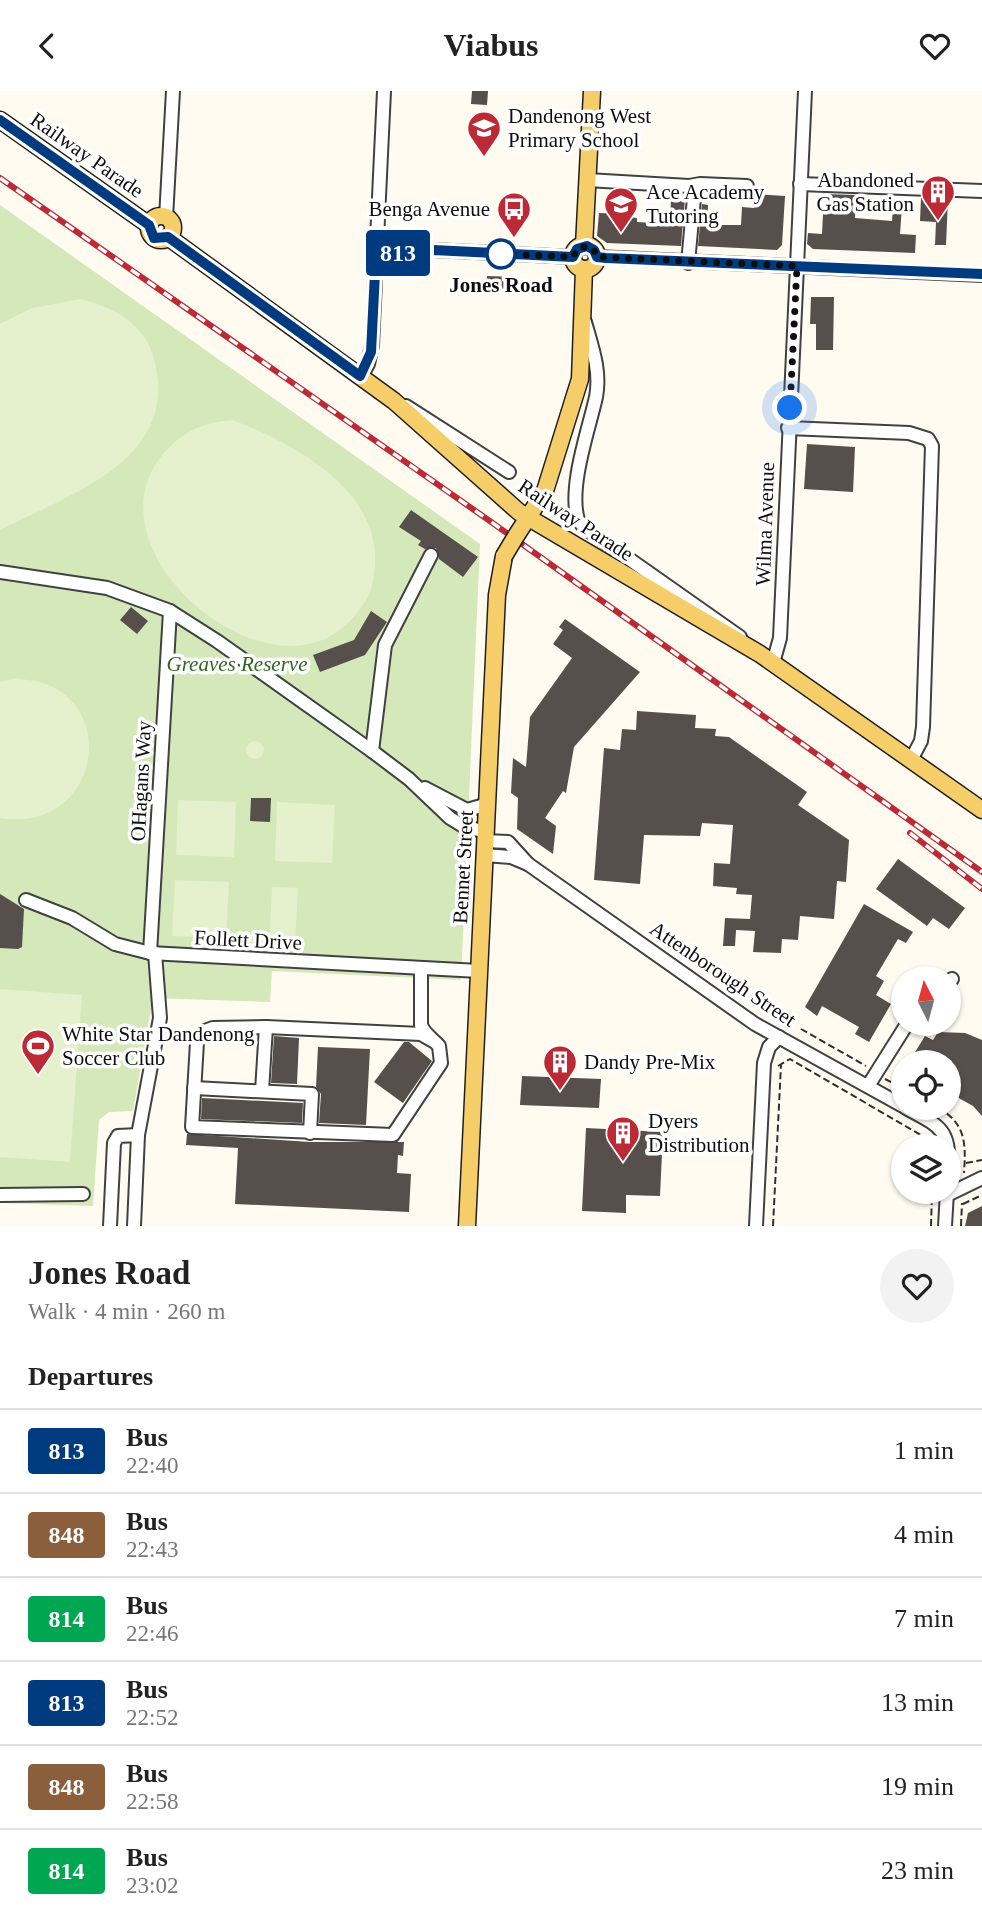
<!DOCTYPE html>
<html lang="en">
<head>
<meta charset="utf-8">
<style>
	body { margin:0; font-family:"Times New Roman",serif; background:#f2f2f2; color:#222; height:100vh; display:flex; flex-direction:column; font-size:26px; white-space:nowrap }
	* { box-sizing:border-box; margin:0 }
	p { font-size:23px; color:#767676 }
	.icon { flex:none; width:38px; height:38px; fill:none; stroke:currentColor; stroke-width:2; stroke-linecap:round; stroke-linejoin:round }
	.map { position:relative; height:1135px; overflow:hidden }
	.details { display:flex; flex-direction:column; background:#fff; flex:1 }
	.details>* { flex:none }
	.badge { padding:0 14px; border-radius:5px; font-size:24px; line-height:46px }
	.needle { width:46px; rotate:354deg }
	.buttons { position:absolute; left:891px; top:875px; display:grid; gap:14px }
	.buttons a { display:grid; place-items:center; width:70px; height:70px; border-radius:50%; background:#fff; box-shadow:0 2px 5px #0004; font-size:35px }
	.you { position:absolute; width:35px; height:35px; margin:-18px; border:5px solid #fff; border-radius:50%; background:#1a73e8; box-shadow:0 0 0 10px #1a73e833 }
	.map>.badge { position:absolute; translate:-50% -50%; box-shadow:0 0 0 4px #fff }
	h2 { padding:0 28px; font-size:26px; line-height:63px }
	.round { display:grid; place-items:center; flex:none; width:74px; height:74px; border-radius:37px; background:#f2f2f2 }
	.summary { display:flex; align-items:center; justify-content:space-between; height:119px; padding:0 28px }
	h1 { font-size:33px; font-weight:700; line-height:52px }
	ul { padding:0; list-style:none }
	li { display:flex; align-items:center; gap:21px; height:84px; padding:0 28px; border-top:2px solid #e0e0e0 }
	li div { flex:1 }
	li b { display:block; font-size:26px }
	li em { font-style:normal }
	li .badge { min-width:77px; font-weight:700; text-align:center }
	header { display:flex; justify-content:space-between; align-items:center; height:91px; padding:0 28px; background:#fff; font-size:32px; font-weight:700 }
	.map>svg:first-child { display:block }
</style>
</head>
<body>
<header><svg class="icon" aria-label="back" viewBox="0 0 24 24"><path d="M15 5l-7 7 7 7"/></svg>Viabus<svg class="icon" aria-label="heart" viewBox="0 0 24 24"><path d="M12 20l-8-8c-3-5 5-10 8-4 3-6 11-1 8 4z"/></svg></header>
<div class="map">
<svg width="982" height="1135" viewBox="0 0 982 1135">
	<rect width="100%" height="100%" fill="#fffbf0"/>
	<!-- green -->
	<path fill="#d4e8ba" d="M0,114L480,453L461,889L272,880L270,911L153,907L133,1020L109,1021L99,1029L93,1115L0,1112Z"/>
	<!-- pitch -->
	<g fill="#e5f0cc">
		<path d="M80,208C113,216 145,232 154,268C181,369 71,403 0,439V233L32,217Z"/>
		<path d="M232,329C292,351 380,398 375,474C374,487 372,503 363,514C350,533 333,548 309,553C221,572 94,445 163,363C183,340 202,332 232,329Z"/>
		<path d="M16,587C25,589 35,589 43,592C122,619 94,743 0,727V591Z"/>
		<circle cx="255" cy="659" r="9"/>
		<path d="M178,709L236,711L234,766L176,764Z"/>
		<path d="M277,711L335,714L332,772L275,770Z"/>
		<path d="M175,789L229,791L226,847L172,845Z"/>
		<path d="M272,796L298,797L295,854L269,852Z"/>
		<path d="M0,898L82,904L70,1071L0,1066Z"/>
	</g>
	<!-- building -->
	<g fill="#574f4b">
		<path d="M472,0H488L487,14L471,13Z"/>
		<path d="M755,103L785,105L782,154L777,159L698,155L702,113L708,114L707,134H741L742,116L754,117Z"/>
		<path d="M824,103L856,104L855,127L892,130L893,115H902L900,143L916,144L915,162L813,158L807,153L808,142L822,143Z"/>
		<path d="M671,107L685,108L681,155L607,152L597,145L599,122L628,123L627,126L637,127V131L670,133Z"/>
		<path d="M921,107L948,108L946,154H935L936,131L920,130Z"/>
		<path d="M487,185L514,186L513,202L485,200Z"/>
		<path d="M811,206H834L833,259H816V233H810Z"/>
		<path d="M807,353L855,356L853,401L804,398Z"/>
		<path d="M411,419L478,466L463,486L439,468L436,457L425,458L418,454L421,450L399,436Z"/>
		<path d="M131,516L148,530L137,543L120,529Z"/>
		<path d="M371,520L387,531L365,564L320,581L313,564L354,549Z"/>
		<path d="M565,528L640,581L574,656L566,702L563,700L545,727L556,735L553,763L517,738L518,707L511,702L513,667L526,676L530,626L572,567L553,553L563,539L559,536Z"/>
		<path d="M637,620L696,624L695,637L716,638L715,645L729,646L807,701L798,714L849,749L846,791L837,790L834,828L800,825L798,849L782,848L781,862L753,861L755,840L736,839L735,855H723L725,827L750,828L752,804L736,803L737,797L713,795L714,772L730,773L733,734L702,732L700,745L644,744L640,793L594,789L604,657L620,659L622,638L636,639Z"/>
		<path d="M251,707H271L270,731L250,730Z"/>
		<path d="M898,768L965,817L949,838L933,827L927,835L876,798Z"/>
		<path d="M0,803L24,818L22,856L18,858L0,857Z"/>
		<path d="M864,813L913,841L906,852L898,848L876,885L884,890L876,904L891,913L869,951L855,943L859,936L822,915L817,925L805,916Z"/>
		<path d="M938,941L965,942L982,949V1025L973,1015L948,1001V971H909L925,945L933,949Z"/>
		<path d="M274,945L299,947L297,993L271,992Z"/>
		<path d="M404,951H409L432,970L403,1012L374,991Z"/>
		<path d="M318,956L370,958L366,1034L319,1032L321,1003L316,996Z"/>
		<path d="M522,985L601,988L599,1017L520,1014Z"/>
		<path d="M202,1007L303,1012L302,1032L201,1028Z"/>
		<path d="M586,1037L663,1041L660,1105L626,1104V1122L582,1120Z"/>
		<path d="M187,1043L310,1051H404L403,1065L398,1064L397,1082L411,1083L409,1121L235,1113L238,1057L186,1054Z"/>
		<path d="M982,1115V1135H965L968,1122Z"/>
	</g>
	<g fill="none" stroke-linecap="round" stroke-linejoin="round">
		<!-- minor casing -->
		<g stroke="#414141" stroke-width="16">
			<g id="minor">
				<path d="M587,89L689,95L694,107L688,172"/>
				<path d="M800,93L982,100"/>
				<path d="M689,95L700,93L747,95"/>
				<path d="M166,127L173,0"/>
				<path d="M376,151L433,159L573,166"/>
				<path d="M376,162L418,161"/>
				<path d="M597,166L982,184"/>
				<path d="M585,231C592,256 601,280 596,306C589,338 568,396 578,429L585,437L740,546"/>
				<path d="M361,286L368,273L372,254L384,0"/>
				<path d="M406,315L509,381"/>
				<path d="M788,337L909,342L928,348L932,355L923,636L921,650L912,667"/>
				<path d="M0,481L107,497L170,520L217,550L372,660L409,688L450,727L463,735L486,741"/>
				<path d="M773,572L780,547L805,0"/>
				<path d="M372,660L385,554L431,464"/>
				<path d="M425,697L467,719L488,713"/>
				<path d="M485,750L508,751L528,773"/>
				<path d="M485,764L511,766L528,773L755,933L903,1015"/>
				<path d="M26,809L72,827L115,853L150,862L479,880"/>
				<path d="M150,862L170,520"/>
				<path d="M421,877V934C424,943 433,948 439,955L441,972L393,1044L192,1036L197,951L202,941L213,937L266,936L421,943L435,951"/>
				<path d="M948,891L952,888"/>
				<path d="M868,995L907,933"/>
				<path d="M194,997L312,1003L310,1042"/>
				<path d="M262,1000L266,936"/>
				<path d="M906,1017C937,1034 951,1037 948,1076"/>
				<path d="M138,1044L160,927L155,862"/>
				<path d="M0,1104L83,1103"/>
				<path d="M947,1104L982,1087"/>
				<path d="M110,1135L114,1052L118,1045L138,1044L134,1135"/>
				<path d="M756,1135L764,972L769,956L779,946"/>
				<path d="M945,1135L947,1101"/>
			</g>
		</g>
		<!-- major casing -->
		<g stroke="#1f1f1f" stroke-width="19">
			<g id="major">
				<path d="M0,29L149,134"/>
				<circle cx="161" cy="137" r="12"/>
				<path d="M168,146L394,310L519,421L760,563L982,719"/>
				<circle cx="585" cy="166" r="12"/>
				<path d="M584,155L592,0"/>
				<path d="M516,445L545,400L580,288L584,178"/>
				<path d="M467,1135L497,504L504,465"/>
			</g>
		</g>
		<!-- path -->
		<g stroke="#303030" stroke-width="2" stroke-dasharray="7 3.5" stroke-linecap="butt">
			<path d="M801,938L866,975"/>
			<path d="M778,975L790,968L926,1047L931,1055"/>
			<path d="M885,988L903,997"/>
			<path d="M938,1017C966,1032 966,1053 964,1082"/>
			<path d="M966,1072L982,1069"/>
			<path d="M963,1113L982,1104"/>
			<path d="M773,1135L781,974"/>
			<path d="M931,1135L932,1101"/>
			<path d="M961,1135L962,1112"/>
		</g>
		<!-- minor -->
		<use href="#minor" stroke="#fff" stroke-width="12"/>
		<!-- major -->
		<use href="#major" stroke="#f5ce6a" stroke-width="16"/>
		<!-- rail casing -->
		<g stroke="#bb2a35" stroke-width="6">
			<g id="rail">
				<path d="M0,87L487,428L982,781"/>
				<path d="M910,742L982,798"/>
			</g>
		</g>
		<!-- rail -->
		<use href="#rail" stroke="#fff" stroke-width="3.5" stroke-dasharray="10" stroke-linecap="butt"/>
		<!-- major-bridge casing -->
		<g stroke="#1f1f1f" stroke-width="19" stroke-linecap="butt">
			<path id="major-bridge" d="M504,465L516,445"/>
		</g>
		<!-- major-bridge -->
		<use href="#major-bridge" stroke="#f5ce6a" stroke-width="16"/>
	</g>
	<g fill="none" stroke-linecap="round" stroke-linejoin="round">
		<!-- line casing -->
		<g stroke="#fff" stroke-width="16">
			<path id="line" d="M0,29L149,134L154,147L168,146L360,285L371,261L376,162L433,159L573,166L577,158L587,155L594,159L597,166L606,167L982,183"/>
		</g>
		<!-- line -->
		<use href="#line" stroke="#003b80" stroke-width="10"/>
		<!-- walk -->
		<path stroke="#0e0e0e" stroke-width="7" stroke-dasharray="0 12.6" d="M501,163L573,166L577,158L587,155L594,159L597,166L797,175L790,317"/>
	</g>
	<!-- icons -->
	<defs>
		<g id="school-pin" transform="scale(1.75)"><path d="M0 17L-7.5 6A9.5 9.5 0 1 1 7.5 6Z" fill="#bb2a35" stroke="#fff"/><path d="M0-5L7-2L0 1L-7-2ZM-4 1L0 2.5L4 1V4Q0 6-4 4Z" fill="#fff"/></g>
		<g id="building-pin" transform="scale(1.75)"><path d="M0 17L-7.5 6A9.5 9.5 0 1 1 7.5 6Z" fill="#bb2a35" stroke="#fff"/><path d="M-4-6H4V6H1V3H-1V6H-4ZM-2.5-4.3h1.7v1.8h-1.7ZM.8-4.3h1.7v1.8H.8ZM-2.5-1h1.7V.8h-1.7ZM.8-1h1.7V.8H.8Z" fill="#fff"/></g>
		<g id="university-pin" transform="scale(1.75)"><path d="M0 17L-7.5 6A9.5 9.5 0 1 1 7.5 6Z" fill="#bb2a35" stroke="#fff"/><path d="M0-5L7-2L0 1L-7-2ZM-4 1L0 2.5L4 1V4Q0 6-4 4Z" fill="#fff"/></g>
		<g id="bus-pin" transform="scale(1.75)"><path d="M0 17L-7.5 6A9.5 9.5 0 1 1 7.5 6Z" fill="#bb2a35" stroke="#fff"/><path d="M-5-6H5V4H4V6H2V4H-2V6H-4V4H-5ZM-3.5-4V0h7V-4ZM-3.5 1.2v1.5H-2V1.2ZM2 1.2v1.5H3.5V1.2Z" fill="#fff"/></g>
		<g id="stadium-pin" transform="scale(1.75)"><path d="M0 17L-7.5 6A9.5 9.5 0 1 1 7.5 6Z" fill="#bb2a35" stroke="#fff"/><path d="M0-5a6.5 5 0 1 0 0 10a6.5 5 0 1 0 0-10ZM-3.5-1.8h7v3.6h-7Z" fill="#fff"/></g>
	</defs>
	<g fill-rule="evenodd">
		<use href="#school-pin" x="484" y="37"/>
		<use href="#building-pin" x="938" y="101"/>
		<use href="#university-pin" x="621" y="113"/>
		<use href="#bus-pin" x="514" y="118"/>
		<use href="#stadium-pin" x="38" y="955"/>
		<use href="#building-pin" x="560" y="971"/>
		<use href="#building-pin" x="623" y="1042"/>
	</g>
	<!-- markers -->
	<circle fill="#fff" stroke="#003b80" stroke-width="3.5" cx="501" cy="163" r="14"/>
	<g text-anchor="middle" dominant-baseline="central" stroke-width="7" stroke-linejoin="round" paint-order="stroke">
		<!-- poi labels -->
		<g font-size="21" fill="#0e0e0e" stroke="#fff" text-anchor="start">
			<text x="508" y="25">Dandenong West<tspan x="508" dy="24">Primary School</tspan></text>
			<text x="914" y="89" text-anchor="end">Abandoned<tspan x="914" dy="24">Gas Station</tspan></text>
			<text x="646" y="101">Ace Academy<tspan x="646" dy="24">Tutoring</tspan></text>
			<text x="490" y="118" text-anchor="end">Benga Avenue</text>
			<text x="62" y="943">White Star Dandenong<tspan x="62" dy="24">Soccer Club</tspan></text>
			<text x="584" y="971">Dandy Pre-Mix</text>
			<text x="648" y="1030">Dyers<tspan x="648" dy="24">Distribution</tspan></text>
		</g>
		<!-- street labels -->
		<g font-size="21" fill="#0e0e0e" stroke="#fff">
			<text transform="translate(87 64) rotate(35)">Railway Parade</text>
			<text transform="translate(576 429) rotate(33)">Railway Parade</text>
			<text transform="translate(765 433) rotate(-88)">Wilma Avenue</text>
			<text transform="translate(141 690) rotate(-87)">OHagans Way</text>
			<text transform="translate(463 776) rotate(-87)">Bennet Street</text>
			<text transform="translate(248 849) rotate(3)">Follett Drive</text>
			<text transform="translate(723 883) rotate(34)">Attenborough Street</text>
		</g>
		<!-- stop labels -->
		<g font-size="21" font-weight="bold" fill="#0e0e0e" stroke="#fff">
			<text x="501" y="194">Jones Road</text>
		</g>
		<!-- park labels -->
		<g font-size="21" font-style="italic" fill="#316520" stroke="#fff">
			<text x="237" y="573">Greaves Reserve</text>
		</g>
	</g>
</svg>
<div class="buttons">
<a><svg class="needle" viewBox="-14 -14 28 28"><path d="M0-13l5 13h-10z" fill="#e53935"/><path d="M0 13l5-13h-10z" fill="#767676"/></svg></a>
<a><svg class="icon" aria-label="locate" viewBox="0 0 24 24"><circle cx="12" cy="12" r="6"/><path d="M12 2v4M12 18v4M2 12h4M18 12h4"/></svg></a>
<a><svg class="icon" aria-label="layers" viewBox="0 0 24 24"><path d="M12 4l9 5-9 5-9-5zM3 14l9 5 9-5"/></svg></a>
</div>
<div class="you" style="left:790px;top:317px"></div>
<b class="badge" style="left:398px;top:162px;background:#003b80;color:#fff">813</b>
</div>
<section class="details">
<div class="summary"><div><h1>Jones Road</h1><p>Walk · 4 min · 260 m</p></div><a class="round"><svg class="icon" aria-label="heart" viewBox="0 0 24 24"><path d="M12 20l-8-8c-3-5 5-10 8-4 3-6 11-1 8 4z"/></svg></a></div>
<h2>Departures</h2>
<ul>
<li><span class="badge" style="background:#003b80;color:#fff">813</span><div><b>Bus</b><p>22:40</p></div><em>1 min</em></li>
<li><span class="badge" style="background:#8b5e3c;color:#fff">848</span><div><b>Bus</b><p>22:43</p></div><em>4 min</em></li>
<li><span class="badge" style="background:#00a651;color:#fff">814</span><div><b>Bus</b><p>22:46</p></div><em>7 min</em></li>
<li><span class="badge" style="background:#003b80;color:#fff">813</span><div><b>Bus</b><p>22:52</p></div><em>13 min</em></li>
<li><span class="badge" style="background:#8b5e3c;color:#fff">848</span><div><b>Bus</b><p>22:58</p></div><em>19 min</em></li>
<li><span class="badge" style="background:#00a651;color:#fff">814</span><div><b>Bus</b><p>23:02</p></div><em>23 min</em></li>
</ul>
</section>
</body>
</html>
